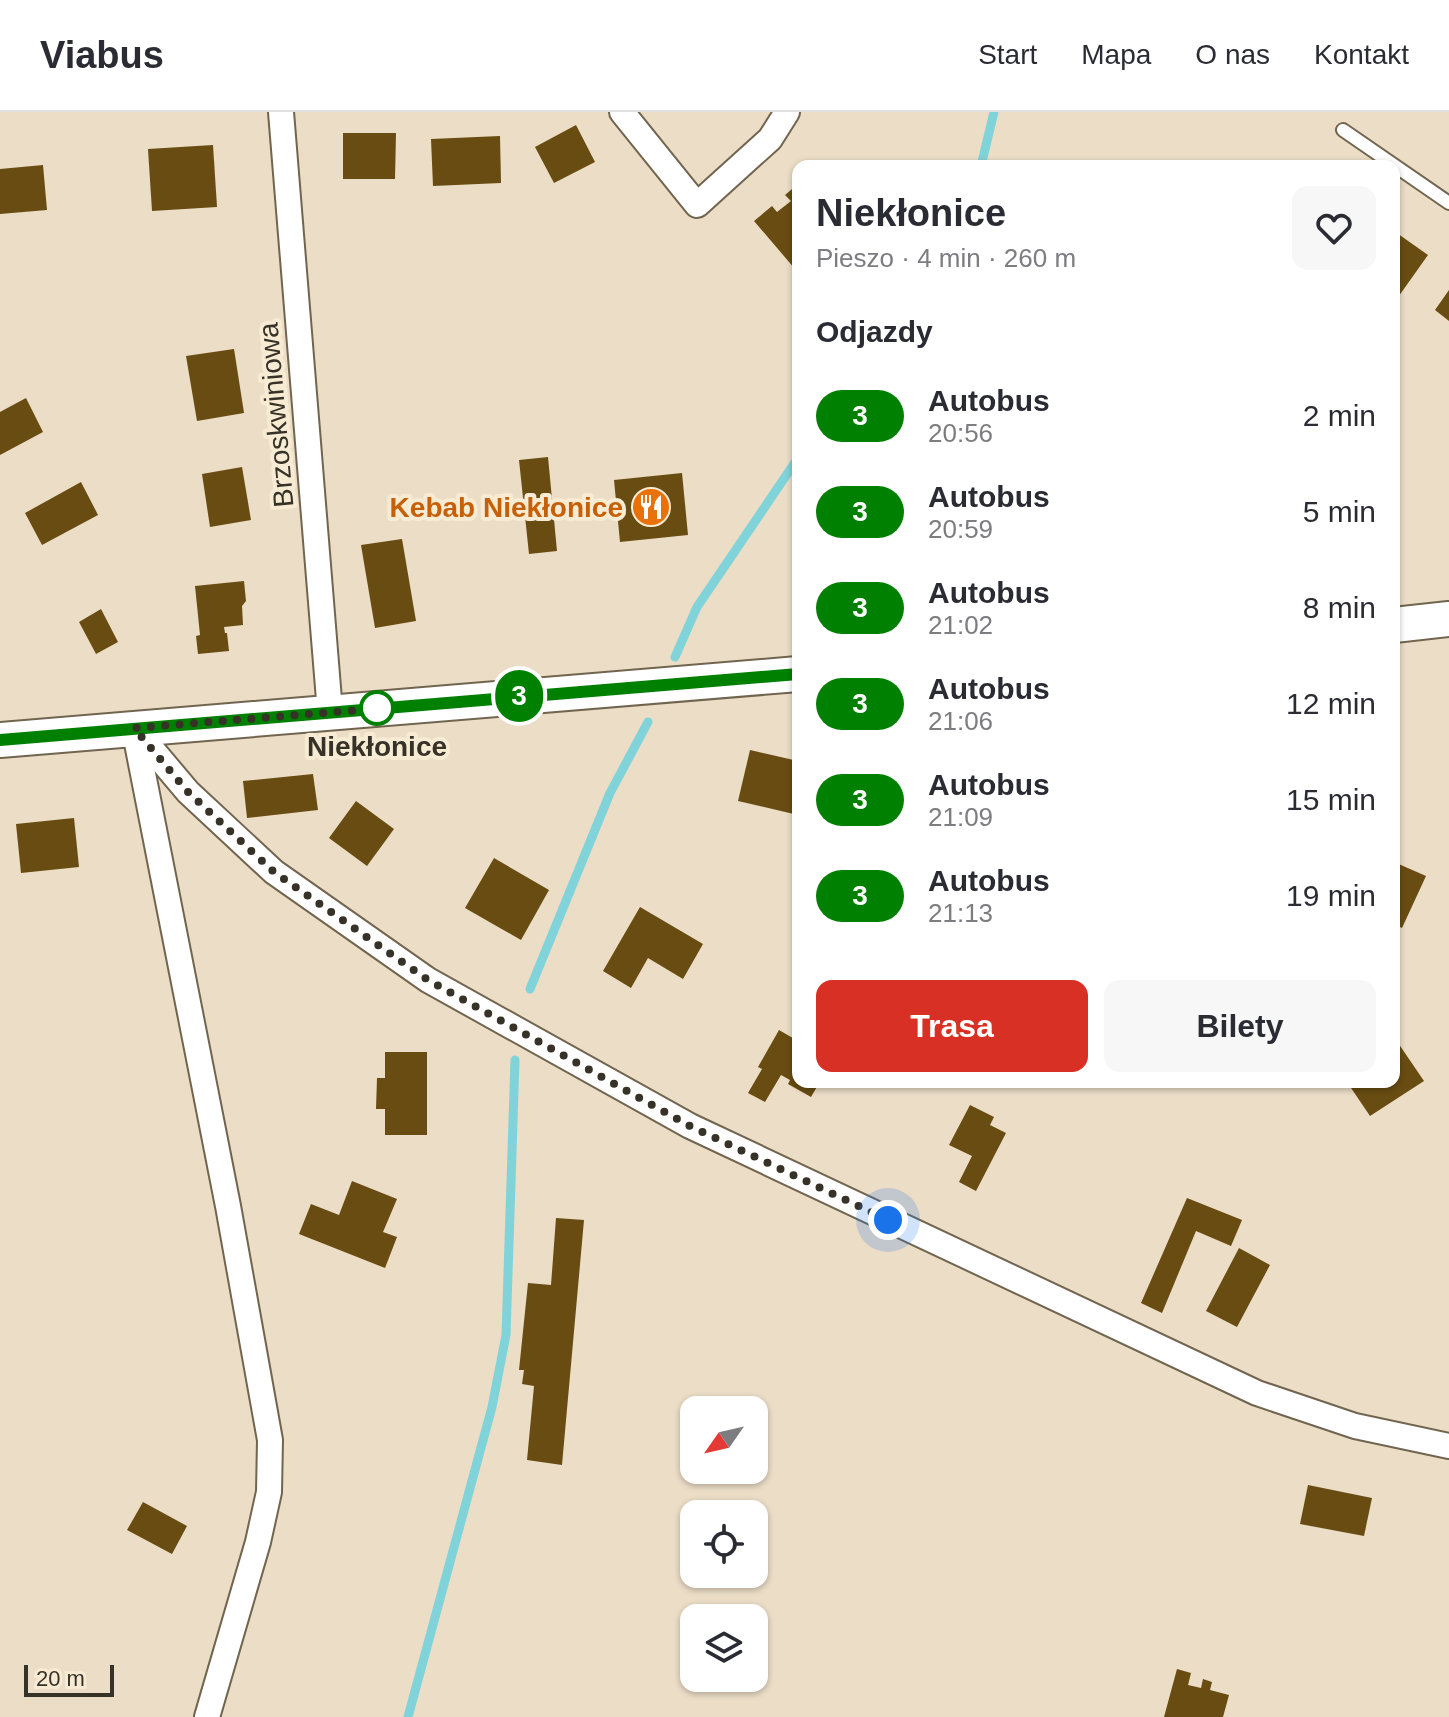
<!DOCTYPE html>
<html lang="pl">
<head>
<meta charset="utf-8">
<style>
	body { margin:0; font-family:Arial,sans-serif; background:#f7f7f7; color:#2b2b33; height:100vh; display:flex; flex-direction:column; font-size:30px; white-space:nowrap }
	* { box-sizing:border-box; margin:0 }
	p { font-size:26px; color:#7c7c81 }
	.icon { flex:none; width:44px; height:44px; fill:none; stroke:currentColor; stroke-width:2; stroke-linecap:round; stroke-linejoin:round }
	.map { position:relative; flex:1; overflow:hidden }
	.side { position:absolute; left:792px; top:48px; width:608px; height:928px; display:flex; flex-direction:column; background:#fff; border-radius:16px; box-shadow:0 2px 6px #0004 }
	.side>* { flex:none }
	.badge { padding:0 16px; border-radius:26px; font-size:28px; line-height:52px }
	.needle { width:52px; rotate:236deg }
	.controls { position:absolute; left:680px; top:1284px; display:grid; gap:16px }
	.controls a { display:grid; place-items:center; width:88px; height:88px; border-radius:16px; background:#fff; box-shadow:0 2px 6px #0004; font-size:40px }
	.scale { position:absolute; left:24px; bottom:20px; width:90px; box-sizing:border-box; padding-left:8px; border:4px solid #373228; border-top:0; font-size:22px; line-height:28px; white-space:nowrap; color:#373228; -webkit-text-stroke:6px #f8ebd3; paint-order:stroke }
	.you { position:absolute; width:40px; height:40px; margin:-20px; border:6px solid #fff; border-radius:50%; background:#1a73e8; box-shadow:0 0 0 12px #1a73e833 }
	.map>.badge { position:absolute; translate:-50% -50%; box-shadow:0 0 0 4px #fff }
	h2 { padding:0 24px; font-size:30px; line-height:72px }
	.round { display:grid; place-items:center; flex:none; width:84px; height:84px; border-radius:16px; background:#f7f7f7 }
	.overview { display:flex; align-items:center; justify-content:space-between; height:136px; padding:0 24px }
	h1 { font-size:38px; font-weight:600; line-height:60px }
	.primary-button { display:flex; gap:16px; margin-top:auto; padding:16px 24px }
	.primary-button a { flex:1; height:92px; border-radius:16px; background:#d93025; color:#fff; font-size:32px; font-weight:600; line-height:92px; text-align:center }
	.primary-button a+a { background:#f7f7f7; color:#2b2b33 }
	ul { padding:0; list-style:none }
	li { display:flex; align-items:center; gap:24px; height:96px; padding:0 24px }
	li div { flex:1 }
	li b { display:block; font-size:30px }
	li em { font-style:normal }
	li .badge { min-width:88px; font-weight:700; text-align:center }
	header { display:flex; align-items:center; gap:48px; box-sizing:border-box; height:112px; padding:0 40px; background:#fff; border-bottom:2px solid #e1e1e2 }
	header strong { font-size:38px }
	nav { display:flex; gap:44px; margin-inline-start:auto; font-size:28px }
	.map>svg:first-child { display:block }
</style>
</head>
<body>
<header>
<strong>Viabus</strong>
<nav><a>Start</a><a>Mapa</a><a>O nas</a><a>Kontakt</a></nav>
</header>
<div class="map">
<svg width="1449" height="1605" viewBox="0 0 1449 1605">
	<rect width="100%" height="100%" fill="#ebddc6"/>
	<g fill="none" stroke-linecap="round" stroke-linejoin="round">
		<!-- stream -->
		<g stroke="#80d3d9" stroke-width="9">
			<path d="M981,54L994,0"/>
			<path d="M675,545L697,495L798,346"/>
			<path d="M530,877L610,681L648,610"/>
			<path d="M408,1605L492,1295L506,1223L515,948"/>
		</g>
	</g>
	<!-- building -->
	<g fill="#684c11">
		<path d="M576,13L595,50L554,71L535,35Z"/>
		<path d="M343,21H396L395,67H343Z"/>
		<path d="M500,24L501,71L433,74L431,27Z"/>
		<path d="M213,33L217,95L152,99L148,37Z"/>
		<path d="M43,53L47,98L0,102V57Z"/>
		<path d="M798,72V155L795,157L754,109L772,94L777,100L791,89L785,83Z"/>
		<path d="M1394,119L1428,143L1396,188L1394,186Z"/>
		<path d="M1449,178V209L1435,198Z"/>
		<path d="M234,237L244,301L197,309L186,244Z"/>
		<path d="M26,286L43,320L0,343V300Z"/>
		<path d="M548,345L557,439L529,442L519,348Z"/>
		<path d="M242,355L251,408L210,415L202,362Z"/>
		<path d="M682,361L688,423L620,430L614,368Z"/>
		<path d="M81,370L98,403L42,433L25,401Z"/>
		<path d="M402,427L416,509L375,516L361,433Z"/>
		<path d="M244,469L246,489L242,494L243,513L224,515L225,521H227L229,539L198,542L196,524L200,523L195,474Z"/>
		<path d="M101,497L118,530L96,542L79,510Z"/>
		<path d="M750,638L798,649V703L738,689Z"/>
		<path d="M313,662L318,698L247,706L243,669Z"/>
		<path d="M356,689L394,717L367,754L329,726Z"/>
		<path d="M74,706L79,755L21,761L16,712Z"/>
		<path d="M494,746L549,778L521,828L465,796Z"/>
		<path d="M1394,750L1426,764L1402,816L1394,812Z"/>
		<path d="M640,795L703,832L683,867L648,846L631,876L603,859Z"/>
		<path d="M779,918L798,929V970H825L818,973L811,985L788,972L790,968L781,963L765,990L748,981L762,957L758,955Z"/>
		<path d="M1394,925L1424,969L1370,1004L1347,970H1394Z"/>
		<path d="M385,940H427V1023H385V997H376L377,966H385Z"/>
		<path d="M970,993L994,1005L990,1013L1006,1021L976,1079L959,1070L972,1044L949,1033Z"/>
		<path d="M352,1069L397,1087L383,1120L397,1125L385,1156L299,1122L311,1092L339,1103Z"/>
		<path d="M1187,1086L1242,1108L1231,1134L1196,1119L1162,1201L1141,1191Z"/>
		<path d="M556,1106L584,1108L562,1353L527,1348L534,1274L522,1272L524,1258H519L528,1171L551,1173Z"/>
		<path d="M1239,1136L1270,1153L1237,1215L1206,1199Z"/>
		<path d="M1308,1373L1372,1386L1364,1424L1300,1412Z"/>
		<path d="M143,1390L187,1414L172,1442L127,1418Z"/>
		<path d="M1177,1557L1191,1561L1188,1573L1201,1576L1203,1567L1212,1570L1210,1578L1229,1583L1223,1605H1164Z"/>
	</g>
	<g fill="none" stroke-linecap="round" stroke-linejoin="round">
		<!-- lane casing -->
		<g stroke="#716550" stroke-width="16">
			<path id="lane" d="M1343,18L1449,91"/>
		</g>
		<!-- street casing -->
		<g stroke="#716550" stroke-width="28">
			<g id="street">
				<path d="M281,0L330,600"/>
				<path d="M622,0L697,93L770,27L787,0"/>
				<path d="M134,616L188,680L274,760L428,868L690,1014L1257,1281L1355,1314L1449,1334"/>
				<path d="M134,616L228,1094L270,1328L269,1380L258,1430L207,1605"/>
			</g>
		</g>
		<!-- secondary casing -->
		<g stroke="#716550" stroke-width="38">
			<g id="secondary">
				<path d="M1394,513L1449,507"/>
				<path d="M0,628L798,562"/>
			</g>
		</g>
		<!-- lane -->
		<use href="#lane" stroke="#fff" stroke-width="12"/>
		<!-- street -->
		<use href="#street" stroke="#fff" stroke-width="24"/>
		<!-- secondary -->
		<use href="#secondary" stroke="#fff" stroke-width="34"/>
	</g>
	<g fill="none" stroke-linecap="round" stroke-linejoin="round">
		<!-- line casing -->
		<g stroke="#fff" stroke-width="18">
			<path id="line" d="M0,628L798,562"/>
		</g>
		<!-- line -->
		<use href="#line" stroke="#008000" stroke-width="12"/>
		<!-- walk -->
		<path stroke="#373228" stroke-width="8" stroke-dasharray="0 14.4" d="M377,596H386L134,616L188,680L274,760L428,868L690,1014L888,1108"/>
	</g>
	<!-- icons -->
	<defs>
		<g id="restaurant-disc" transform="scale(2)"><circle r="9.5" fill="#e8710a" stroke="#f8ebd3"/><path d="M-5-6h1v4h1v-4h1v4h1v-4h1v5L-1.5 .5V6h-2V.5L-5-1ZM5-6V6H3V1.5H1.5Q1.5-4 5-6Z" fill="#fff"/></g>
	</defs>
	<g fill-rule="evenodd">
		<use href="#restaurant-disc" x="651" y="395"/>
	</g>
	<!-- markers -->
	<circle fill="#fff" stroke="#008000" stroke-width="4" cx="377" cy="596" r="16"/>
	<g text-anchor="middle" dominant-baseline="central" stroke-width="8" stroke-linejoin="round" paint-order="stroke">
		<!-- street labels -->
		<g font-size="28" fill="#373228" stroke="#f8ebd3">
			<text transform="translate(276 303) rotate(-95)">Brzoskwiniowa</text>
		</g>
		<!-- food labels -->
		<g font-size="28" font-weight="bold" fill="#c56008" stroke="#f8ebd3" text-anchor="end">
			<text x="623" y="395">Kebab Niekłonice</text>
		</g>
		<!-- stop labels -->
		<g font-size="28" font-weight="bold" fill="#373228" stroke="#f8ebd3">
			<text x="377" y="634">Niekłonice</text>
		</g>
	</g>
</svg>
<div class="controls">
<a><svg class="needle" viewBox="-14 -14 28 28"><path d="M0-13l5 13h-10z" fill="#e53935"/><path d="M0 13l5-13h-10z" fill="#7c7c81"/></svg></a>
<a><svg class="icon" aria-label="locate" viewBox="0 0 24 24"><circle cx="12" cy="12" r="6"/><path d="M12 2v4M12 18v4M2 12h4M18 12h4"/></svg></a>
<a><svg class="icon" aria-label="layers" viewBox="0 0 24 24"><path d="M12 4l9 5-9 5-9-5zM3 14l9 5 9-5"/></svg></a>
</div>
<div class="scale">20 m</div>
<div class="you" style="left:888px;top:1108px"></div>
<b class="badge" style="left:519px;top:584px;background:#008000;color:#fff">3</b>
<section class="side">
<div class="overview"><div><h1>Niekłonice</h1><p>Pieszo · 4 min · 260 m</p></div><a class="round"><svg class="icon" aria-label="heart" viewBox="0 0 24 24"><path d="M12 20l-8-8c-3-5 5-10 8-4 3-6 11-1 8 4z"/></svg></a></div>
<h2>Odjazdy</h2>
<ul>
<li><span class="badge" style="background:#008000;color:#fff">3</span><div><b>Autobus</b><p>20:56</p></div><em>2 min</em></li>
<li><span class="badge" style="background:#008000;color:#fff">3</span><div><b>Autobus</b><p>20:59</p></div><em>5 min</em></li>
<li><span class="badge" style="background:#008000;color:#fff">3</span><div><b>Autobus</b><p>21:02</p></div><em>8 min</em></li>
<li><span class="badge" style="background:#008000;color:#fff">3</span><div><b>Autobus</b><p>21:06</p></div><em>12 min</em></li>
<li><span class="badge" style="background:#008000;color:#fff">3</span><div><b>Autobus</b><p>21:09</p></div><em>15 min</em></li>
<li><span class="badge" style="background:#008000;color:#fff">3</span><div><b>Autobus</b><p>21:13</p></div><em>19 min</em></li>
</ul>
<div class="primary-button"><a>Trasa</a><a>Bilety</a></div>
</section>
</div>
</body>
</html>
